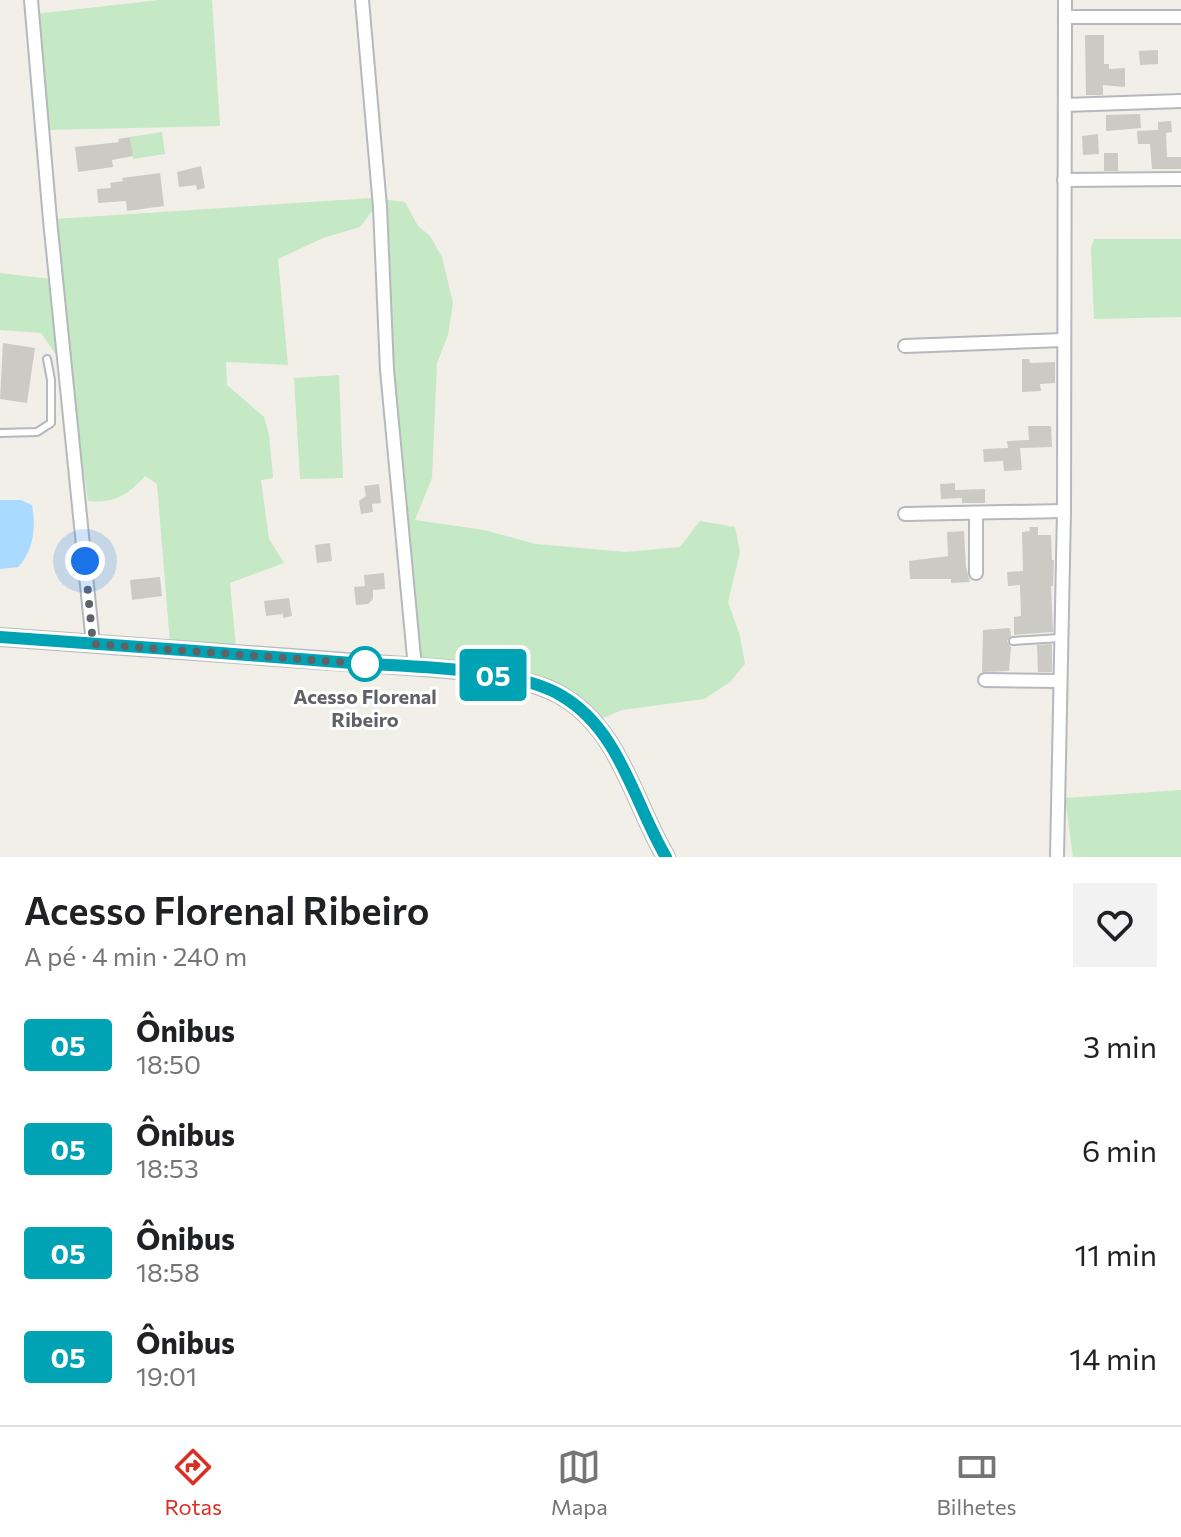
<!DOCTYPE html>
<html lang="pt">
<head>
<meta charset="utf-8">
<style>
	body { margin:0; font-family:Commissioner,sans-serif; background:#f2f2f2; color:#202124; height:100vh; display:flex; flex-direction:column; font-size:30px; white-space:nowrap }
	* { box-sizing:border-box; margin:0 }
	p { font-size:26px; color:#757577 }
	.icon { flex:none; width:44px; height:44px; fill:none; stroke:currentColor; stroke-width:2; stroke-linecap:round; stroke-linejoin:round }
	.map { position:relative; height:857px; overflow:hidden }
	.details { display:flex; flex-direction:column; background:#fff; flex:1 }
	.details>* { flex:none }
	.badge { padding:0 16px; border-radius:6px; font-size:28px; line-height:52px }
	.you { position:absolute; width:40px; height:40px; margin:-20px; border:6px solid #fff; border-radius:50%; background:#1a73e8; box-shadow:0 0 0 12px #1a73e833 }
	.map>.badge { position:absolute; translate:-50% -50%; box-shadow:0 0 0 4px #fff }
	.round { display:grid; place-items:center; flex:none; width:84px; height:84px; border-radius:0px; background:#f2f2f2 }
	.headline { display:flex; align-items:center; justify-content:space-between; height:136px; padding:0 24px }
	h1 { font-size:38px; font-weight:600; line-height:60px }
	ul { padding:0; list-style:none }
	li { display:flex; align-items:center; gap:24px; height:104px; padding:0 24px }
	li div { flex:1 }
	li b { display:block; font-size:30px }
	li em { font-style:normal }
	li .badge { min-width:88px; font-weight:700; text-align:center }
	.tabs { display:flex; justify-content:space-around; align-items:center; height:112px; border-top:2px solid #e0e0e0; background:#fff; font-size:22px; color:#757577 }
	.tabs a { display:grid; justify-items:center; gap:4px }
	.tabs .selected { color:#d93025 }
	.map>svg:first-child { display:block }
</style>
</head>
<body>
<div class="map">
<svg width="1181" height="857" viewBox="0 0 1181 857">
	<rect width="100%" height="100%" fill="#f1efe8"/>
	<!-- green -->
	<g fill="#c5e8c5">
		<path d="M159,0H212L220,126L46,130L35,14Z"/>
		<path d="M162,132L165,154L133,159L130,137Z"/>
		<path d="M371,198L405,202L418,226L430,236L442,257L453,303L448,335L437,363L432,478L415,520L484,530L536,544L626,552L680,547L700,521L735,527L740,552L728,602L740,636L745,664L730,682L704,699L622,710L601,719C539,659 494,666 414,664L392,373L372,211L360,227L323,238L278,259L288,365L226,362L227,385L264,417L269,434L273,478L261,480L269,539L284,563L230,583L236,647L170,644L157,484L145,476C129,494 114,504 88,501L67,361L55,353L41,333L0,330V273L60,280L55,219Z"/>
		<path d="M1094,239H1181V317L1094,319L1091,248Z"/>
		<path d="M339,375L343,478L300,479L294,378Z"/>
		<path d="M1181,790V857H1073L1065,798Z"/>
	</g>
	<!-- water -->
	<path fill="#aadaff" d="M0,500H21L32,505C36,526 34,551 18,567L0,569Z"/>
	<!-- building -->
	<g fill="#cccac5">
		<path d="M1085,35H1104V64H1109V69L1125,68V87L1103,85V95H1086Z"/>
		<path d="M1158,50V64L1140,65L1139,51Z"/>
		<path d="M1140,114L1141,128L1106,131V115Z"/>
		<path d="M1171,121L1172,132L1166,133L1167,157H1181V169H1152L1150,144H1138L1137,131L1158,130V122Z"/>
		<path d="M1098,134L1099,154L1083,155L1082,136Z"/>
		<path d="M130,137L133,156L112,160L113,167L78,172L75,147L119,142L118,139Z"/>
		<rect x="1104" y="153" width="14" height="18"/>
		<path d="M201,166L205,188L197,190L196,185L179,187L177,172Z"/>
		<path d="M160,173L164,206L127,211L126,201L98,203L97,189L111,188L110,183L123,181L122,178Z"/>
		<path d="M3,343L35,348L27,403L0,399Z"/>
		<path d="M1022,359H1029L1030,363L1055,362V383L1040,384L1041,391L1022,392Z"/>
		<path d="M1028,426H1051L1052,447L1020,448L1022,470L1004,471L1003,461L984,462L983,449L1008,448L1007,441L1029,440Z"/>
		<path d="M955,483V490L985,489V503H962V498L941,499L940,484Z"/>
		<path d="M379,484L381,503L372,504L373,512L361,514L359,501L366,496L364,486Z"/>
		<path d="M1029,527H1038V535H1051L1052,560H1054L1053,586H1051L1053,632L1014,635V617L1021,616L1020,585L1008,586L1007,572L1023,571L1022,532L1030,531Z"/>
		<path d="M964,531L966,567L970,582L951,583V579H910L909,561L948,556L947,532Z"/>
		<path d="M330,543L332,561L317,563L315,545Z"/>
		<path d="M384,573L385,589L373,590V599L368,604L356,605L354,587L365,586L364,575Z"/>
		<path d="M160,577L162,596L132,600L130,580Z"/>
		<path d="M289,598L292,616L283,618V614L266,616L264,601Z"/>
		<path d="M1010,628L1011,636L1007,641L1011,647L1009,671L982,672L983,630Z"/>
		<path d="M1052,644V672H1038L1037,645Z"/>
	</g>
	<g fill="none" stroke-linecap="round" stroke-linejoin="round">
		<!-- lane casing -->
		<g stroke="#b5b8bc" stroke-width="10">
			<g id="lane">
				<path d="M0,433L37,432L51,423V380L47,359"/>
				<path d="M1013,641L1060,638"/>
			</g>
		</g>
		<!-- street casing -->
		<g stroke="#b5b8bc" stroke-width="16">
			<g id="street">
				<path d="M31,0L50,220L93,644"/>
				<path d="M362,0L380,207L387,370L415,668"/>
				<path d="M1065,17H1181"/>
				<path d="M1065,105L1181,101"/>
				<path d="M1064,180L1181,179"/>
				<path d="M905,346L1063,340"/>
				<path d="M905,514L1064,511"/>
				<path d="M976,573V514"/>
				<path d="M985,680L1059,681"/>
				<path d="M1057,857L1064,511L1065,0"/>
			</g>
		</g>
		<!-- secondary casing -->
		<g stroke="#b6babf" stroke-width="20">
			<path id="secondary" d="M0,637C115,645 231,654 346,662C404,667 513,667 562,696C620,730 634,803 666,857"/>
		</g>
		<!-- lane -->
		<use href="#lane" stroke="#fff" stroke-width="6"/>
		<!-- street -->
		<use href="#street" stroke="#fff" stroke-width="12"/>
		<!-- secondary -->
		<use href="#secondary" stroke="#fff" stroke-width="16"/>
	</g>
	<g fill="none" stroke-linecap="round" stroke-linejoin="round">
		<!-- line casing -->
		<g stroke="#fff" stroke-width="18">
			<path id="line" d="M0,637C117,645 235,654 352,663C409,667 514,667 562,696C620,730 634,803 666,857"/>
		</g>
		<!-- line -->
		<use href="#line" stroke="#00a3b4" stroke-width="12"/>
		<!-- walk -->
		<path stroke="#5f6368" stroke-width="8" stroke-dasharray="0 14.4" d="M85,561L93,644L368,664H365"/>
	</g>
	<!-- markers -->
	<circle fill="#fff" stroke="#00a3b4" stroke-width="4" cx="365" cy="664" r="16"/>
	<g text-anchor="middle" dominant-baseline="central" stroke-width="6" stroke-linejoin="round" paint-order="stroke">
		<!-- stop labels -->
		<g font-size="20" font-weight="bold" fill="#5f6368" stroke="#fff">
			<text x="365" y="696">Acesso Florenal<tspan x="365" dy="23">Ribeiro</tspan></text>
		</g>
	</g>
</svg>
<div class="you" style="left:85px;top:561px"></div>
<b class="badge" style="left:493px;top:675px;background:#00a3b4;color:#fff">05</b>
</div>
<section class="details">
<div class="headline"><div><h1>Acesso Florenal Ribeiro</h1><p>A pé · 4 min · 240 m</p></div><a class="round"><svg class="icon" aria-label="heart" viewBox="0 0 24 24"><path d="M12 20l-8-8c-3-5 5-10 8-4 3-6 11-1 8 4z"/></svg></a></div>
<ul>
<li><span class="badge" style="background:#00a3b4;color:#fff">05</span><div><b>Ônibus</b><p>18:50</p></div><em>3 min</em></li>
<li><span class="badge" style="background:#00a3b4;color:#fff">05</span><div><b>Ônibus</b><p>18:53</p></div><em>6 min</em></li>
<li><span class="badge" style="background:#00a3b4;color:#fff">05</span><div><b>Ônibus</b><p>18:58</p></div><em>11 min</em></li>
<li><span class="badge" style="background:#00a3b4;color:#fff">05</span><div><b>Ônibus</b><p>19:01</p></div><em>14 min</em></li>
</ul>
</section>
<nav class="tabs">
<a class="selected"><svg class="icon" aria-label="directions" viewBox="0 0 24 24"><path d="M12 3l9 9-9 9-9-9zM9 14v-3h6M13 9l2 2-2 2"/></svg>Rotas</a>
<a><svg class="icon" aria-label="map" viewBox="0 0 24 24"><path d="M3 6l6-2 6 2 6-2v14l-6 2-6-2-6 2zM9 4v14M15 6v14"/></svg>Mapa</a>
<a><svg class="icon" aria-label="tickets" viewBox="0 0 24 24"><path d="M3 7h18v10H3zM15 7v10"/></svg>Bilhetes</a>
</nav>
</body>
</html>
